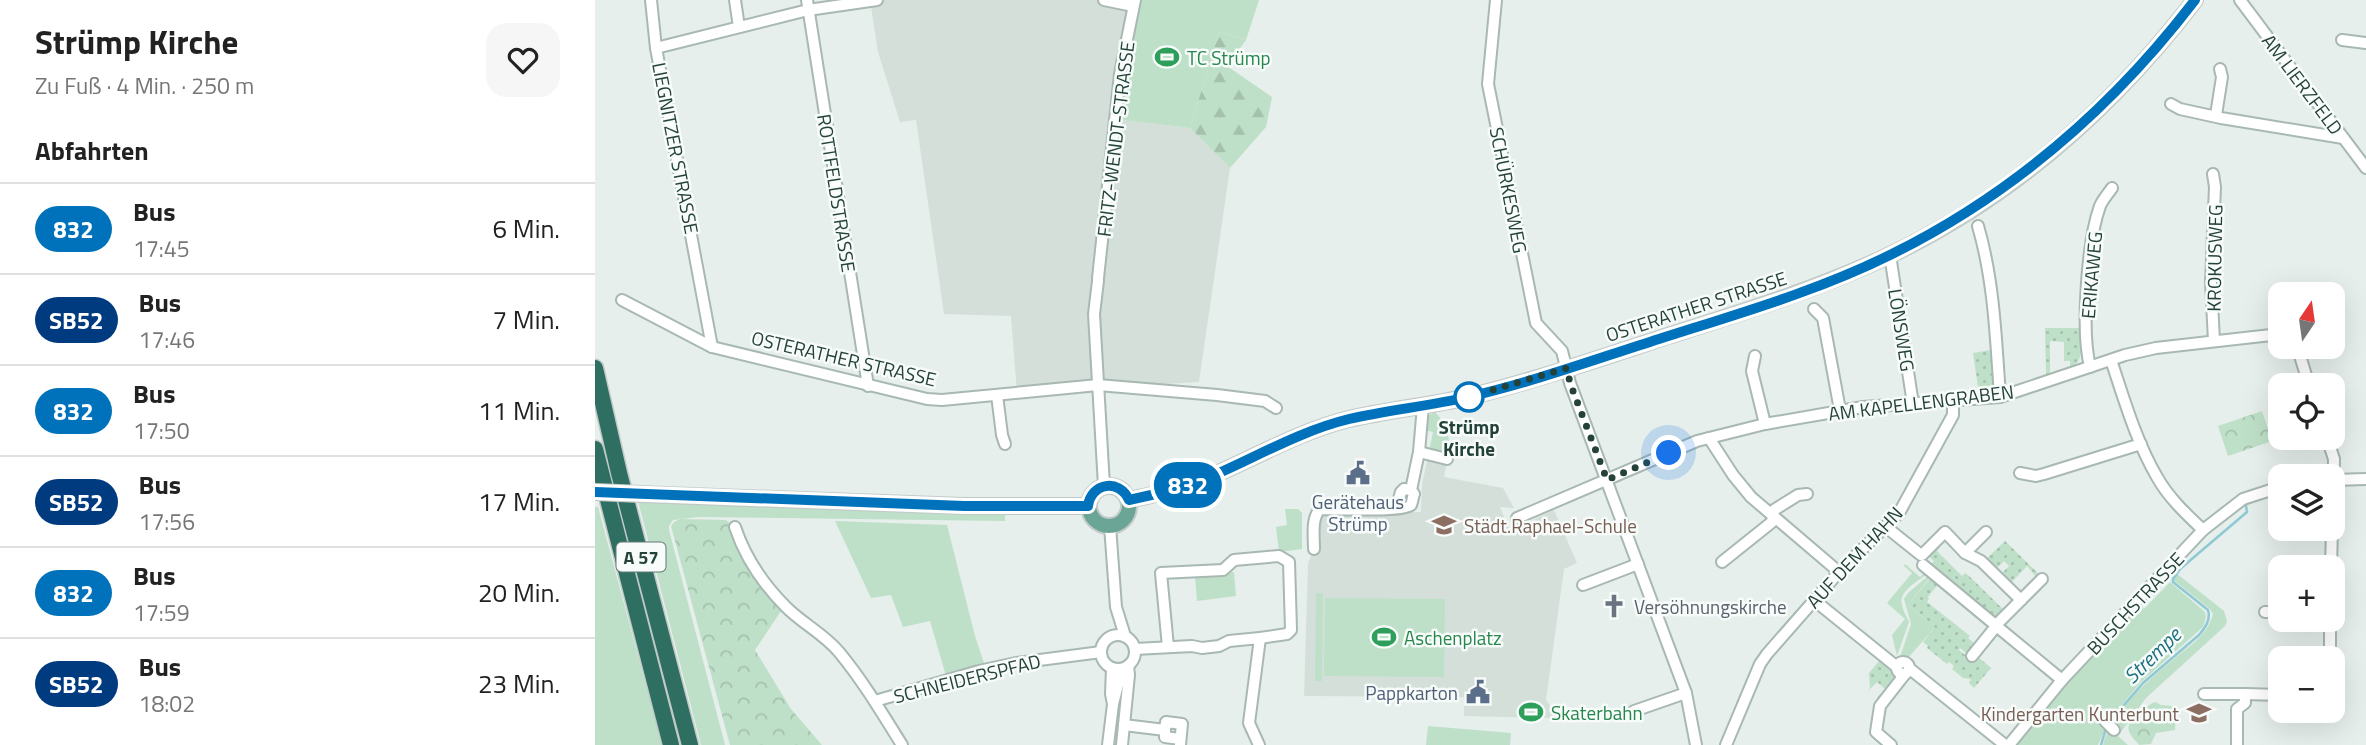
<!DOCTYPE html>
<html lang="de">
<head>
<meta charset="utf-8">
<style>
	body { margin:0; font-family:"Titillium Web",sans-serif; background:#f6f6f6; color:#222; height:100vh; display:flex; flex-direction:column; font-size:26px; white-space:nowrap }
	* { box-sizing:border-box; margin:0 }
	p { font-size:23px; color:#767676 }
	.icon { flex:none; width:38px; height:38px; fill:none; stroke:currentColor; stroke-width:2; stroke-linecap:round; stroke-linejoin:round }
	.map { position:relative; flex:1; overflow:hidden }
	.side { display:flex; flex-direction:column; background:#fff; width:595px }
	.side>* { flex:none }
	.badge { padding:0 14px; border-radius:23px; font-size:24px; line-height:46px }
	.needle { width:46px; rotate:13deg }
	.tools { position:absolute; left:1673px; top:282px; display:grid; gap:14px }
	.tools a { display:grid; place-items:center; width:77px; height:77px; border-radius:14px; background:#fff; box-shadow:0 7px 28px #0002; font-size:35px }
	.you { position:absolute; width:35px; height:35px; margin:-18px; border:5px solid #fff; border-radius:50%; background:#1a73e8; box-shadow:0 0 0 10px #1a73e833 }
	.map>.badge { position:absolute; translate:-50% -50%; box-shadow:0 0 0 4px #fff }
	h2 { padding:0 35px; font-size:26px; line-height:63px }
	.round { display:grid; place-items:center; flex:none; width:74px; height:74px; border-radius:21px; background:#f6f6f6 }
	.overview { display:flex; align-items:center; justify-content:space-between; height:119px; padding:0 35px }
	h1 { font-size:33px; font-weight:700; line-height:52px }
	ul { padding:0; list-style:none }
	li { display:flex; align-items:center; gap:21px; height:91px; padding:0 35px; border-top:2px solid #e0e0e0 }
	li div { flex:1 }
	li b { display:block; font-size:26px }
	li em { font-style:normal }
	li .badge { min-width:77px; font-weight:700; text-align:center }
	main { display:flex; flex:1; min-height:0 }
	.map>svg:first-child { display:block }
</style>
</head>
<body>
<main>
<section class="side">
<div class="overview"><div><h1>Strümp Kirche</h1><p>Zu Fuß · 4 Min. · 250 m</p></div><a class="round"><svg class="icon" aria-label="heart" viewBox="0 0 24 24"><path d="M12 20l-8-8c-3-5 5-10 8-4 3-6 11-1 8 4z"/></svg></a></div>
<h2>Abfahrten</h2>
<ul>
<li><span class="badge" style="background:#0072bc;color:#fff">832</span><div><b>Bus</b><p>17:45</p></div><em>6 Min.</em></li>
<li><span class="badge" style="background:#003b80;color:#fff">SB52</span><div><b>Bus</b><p>17:46</p></div><em>7 Min.</em></li>
<li><span class="badge" style="background:#0072bc;color:#fff">832</span><div><b>Bus</b><p>17:50</p></div><em>11 Min.</em></li>
<li><span class="badge" style="background:#003b80;color:#fff">SB52</span><div><b>Bus</b><p>17:56</p></div><em>17 Min.</em></li>
<li><span class="badge" style="background:#0072bc;color:#fff">832</span><div><b>Bus</b><p>17:59</p></div><em>20 Min.</em></li>
<li><span class="badge" style="background:#003b80;color:#fff">SB52</span><div><b>Bus</b><p>18:02</p></div><em>23 Min.</em></li>
</ul>
</section>
<div class="map">
<svg width="1771" height="745" viewBox="0 0 1771 745">
	<defs>
		<pattern id="forest-firs" width="22" height="20" patternUnits="userSpaceOnUse" patternTransform="scale(1.75)"><rect width="22" height="20" fill="#bfe0c8"/><path d="M5 1l3.5 6h-7zM16 11l3.5 6h-7z" fill="#a4c1ad"/></pattern>
		<pattern id="park-crowns" width="20" height="18" patternUnits="userSpaceOnUse" patternTransform="scale(1.75)"><rect width="20" height="18" fill="#bfe0c8"/><path d="M2 6a3 3 0 1 1 6 0M12 15a3 3 0 1 1 6 0" fill="none" stroke="#a4c1ad"/></pattern>
		<pattern id="garden-dots" width="8" height="8" patternUnits="userSpaceOnUse" patternTransform="scale(1.75)"><rect width="8" height="8" fill="#bfe0c8"/><path d="M2 2h.1M6 6h.1" fill="none" stroke="#a4c1ad" stroke-width="1.8" stroke-linecap="round"/></pattern>
	</defs>
	<rect width="100%" height="100%" fill="#e6efeb"/>
	<!-- built -->
	<g fill="#d4dfda">
		<path d="M275,0H540L520,119L595,128L635,168L604,382L422,393L416,316L349,314L321,120L305,122L283,52Z"/>
		<path d="M833,457L852,461L849,477L908,488L919,508L905,507L915,531L959,510L982,563L969,569L951,700L957,708V718L869,716V697L709,696L713,564L721,541L723,514L826,512L827,484Z"/>
	</g>
	<!-- grass -->
	<g fill="#bfe0c8">
		<path d="M540,0H664L651,40L624,32L595,128L520,119Z"/>
		<path d="M840,412C853,425 856,439 853,457L834,452L838,432L829,430C829,420 831,416 840,412Z"/>
		<path d="M43,501L410,514V521L104,517L78,520L74,526V530L130,745H106Z"/>
		<path d="M0,507H3L67,745H0Z"/>
		<path d="M690,509H703L707,513V549L684,552L681,527L692,525Z"/>
		<path d="M240,521L352,525L380,636L390,666L351,676L335,621L308,627L296,595L276,598Z"/>
		<path d="M1310,564L1325,577L1330,572L1332,574C1322,582 1303,591 1307,605C1308,611 1312,617 1314,622L1302,656L1297,635L1310,619L1292,603L1317,573L1309,566Z"/>
		<path d="M639,572L641,596L602,601L600,576Z"/>
		<path d="M1581,573L1629,611L1632,621L1630,626L1551,698L1523,736L1533,745H1508C1516,710 1554,680 1580,658C1596,645 1613,634 1618,614L1615,609L1576,578Z"/>
		<path d="M1334,575L1336,576L1313,605L1340,627L1313,658L1304,660L1316,624L1309,599L1313,593Z"/>
		<path d="M1575,582L1610,612L1611,617L1608,627L1546,682L1514,720L1503,745H1419L1482,670L1546,605L1549,609Z"/>
		<path d="M721,593H728L727,681H720Z"/>
		<path d="M730,598L850,599L849,677L729,676Z"/>
		<path d="M833,726L916,733L915,745H831Z"/>
	</g>
	<!-- forest -->
	<path fill="url(#forest-firs)" d="M624,32L651,40L632,66L677,97L671,127L635,168L595,128Z"/>
	<!-- park -->
	<g fill="url(#park-crowns)">
		<path d="M1667,411L1677,441L1633,456L1623,426Z"/>
		<path d="M85,519L131,520L137,525L188,608L160,650L196,709L227,745H135L76,526L79,522Z"/>
		<path d="M1560,702L1566,705L1578,706V709L1581,710L1580,730L1561,733L1556,744L1544,745C1541,741 1535,736 1534,731C1530,720 1551,706 1560,702Z"/>
	</g>
	<!-- garden -->
	<g fill="url(#garden-dots)">
		<path d="M1450,328H1486C1486,342 1490,362 1475,368V361H1469V342L1455,341V375L1451,376Z"/>
		<path d="M1396,350L1399,386L1396,392L1384,394L1378,353Z"/>
		<path d="M1410,541L1444,574L1441,577L1432,566L1414,585L1405,575L1414,566L1409,561L1400,570L1390,560Z"/>
		<path d="M1343,545L1345,547L1342,551L1367,576L1370,573L1373,575L1411,612L1402,618L1399,615L1396,618L1335,566L1339,561L1333,556Z"/>
		<path d="M1336,577L1344,583L1333,597L1334,599L1332,602L1375,636L1373,638L1379,643L1376,646L1379,649L1373,655L1365,648L1364,650L1374,658L1382,656L1396,668L1379,688L1374,683L1376,679L1368,678L1357,669L1359,666L1354,662L1352,664L1332,648L1333,646L1328,642L1340,627L1313,605Z"/>
		<path d="M1285,660L1304,677L1285,701L1282,698L1290,689L1282,682L1272,692L1275,688L1274,673Z"/>
	</g>
	<g fill="none" stroke-linecap="round" stroke-linejoin="round">
		<!-- stream -->
		<g stroke="#8ec9d4" stroke-width="2.5">
			<path d="M1514,722L1548,683L1604,635C1610,628 1616,620 1613,610L1578,582V579L1585,569L1652,512L1651,506"/>
			<path d="M1506,745L1511,728"/>
		</g>
		<!-- minor casing -->
		<g stroke="#a8b8b2" stroke-width="14">
			<g id="minor">
				<path d="M56,0L61,48"/>
				<path d="M140,0L144,27"/>
				<path d="M212,0L273,386"/>
				<path d="M509,0L538,6"/>
				<path d="M901,0L893,84L941,323L967,351L975,383L1091,693L1101,745"/>
				<path d="M1645,0L1771,168"/>
				<path d="M1747,40L1771,43"/>
				<path d="M1576,104L1585,109L1626,118L1748,138"/>
				<path d="M1621,115L1627,77L1625,69"/>
				<path d="M1618,174L1620,187L1616,282L1619,341"/>
				<path d="M1383,226C1399,281 1401,339 1405,397"/>
				<path d="M1295,255L1318,404"/>
				<path d="M503,278L525,74L540,0"/>
				<path d="M503,281L499,314L509,486"/>
				<path d="M27,300L117,347L332,399L347,400L503,385L622,395L670,401L681,408"/>
				<path d="M1219,309L1228,318L1245,410"/>
				<path d="M1702,346L1714,385"/>
				<path d="M117,347L61,48L213,10L282,0"/>
				<path d="M1160,356L1157,371L1170,424"/>
				<path d="M1516,360C1529,399 1541,441 1562,477C1573,497 1591,514 1608,530"/>
				<path d="M1495,367C1486,330 1492,242 1505,206C1508,199 1513,194 1517,188"/>
				<path d="M402,395L407,435L410,444"/>
				<path d="M1114,438L1138,475L1156,497L1244,572"/>
				<path d="M1732,438L1739,459L1738,495"/>
				<path d="M824,452L852,459"/>
				<path d="M1425,473L1441,476L1449,474L1546,444"/>
				<path d="M1738,480L1771,479"/>
				<path d="M807,507L803,502L806,492L809,489L816,490"/>
				<path d="M922,518L1102,441L1170,424L1268,407L1405,397L1530,355L1561,348L1685,334"/>
				<path d="M515,526L521,607L530,636"/>
				<path d="M140,527C150,557 169,585 191,607C208,624 229,634 244,652C268,681 287,713 307,745"/>
				<path d="M1291,527L1326,555"/>
				<path d="M719,549C719,536 716,519 725,509C738,509 811,512 816,505C817,504 818,496 819,494L816,490L824,452L828,406"/>
				<path d="M1370,553L1391,532"/>
				<path d="M1327,555L1350,532L1370,553L1386,561L1426,600L1404,622"/>
				<path d="M1127,562L1177,522L1179,510L1203,495L1212,494"/>
				<path d="M1328,565L1398,623"/>
				<path d="M1736,567L1737,528"/>
				<path d="M988,585L1043,564"/>
				<path d="M1219,600L1302,667"/>
				<path d="M1426,600L1447,579"/>
				<path d="M1670,612H1685"/>
				<path d="M1405,629L1467,680"/>
				<circle cx="523" cy="652" r="17"/>
				<path d="M573,647L566,573L628,570L639,560L684,556L694,562L696,630L692,634L665,638"/>
				<path d="M540,649L597,646L607,648L624,646L634,641L665,638L654,723L664,745"/>
				<path d="M1377,656L1398,630"/>
				<path d="M1735,658V620"/>
				<circle cx="1308" cy="668" r="6"/>
				<path d="M517,668L516,694L518,704L527,669"/>
				<path d="M1315,669L1410,745"/>
				<path d="M1609,694H1650V703L1642,709V745"/>
				<path d="M1650,694L1685,695"/>
				<path d="M280,701L384,671L421,663L506,652"/>
				<path d="M1039,711L1091,693"/>
				<path d="M1510,721L1519,730"/>
				<path d="M529,725L570,730V737L585,739"/>
				<path d="M570,730L571,722L587,724L585,745"/>
				<path d="M513,745L518,704"/>
				<path d="M527,745L534,675L533,666"/>
				<path d="M1131,745L1165,664L1172,654L1244,572L1304,513L1358,415V401"/>
				<path d="M1296,745L1281,732L1285,706L1310,674"/>
				<path d="M1414,745L1467,680L1608,530L1648,499L1685,487"/>
			</g>
		</g>
		<!-- major casing -->
		<g stroke="#c2cac8" stroke-width="18">
			<g id="major">
				<circle cx="514" cy="506" r="20"/>
				<path d="M69,495L369,506H493"/>
				<path d="M534,500C565,494 596,484 626,472C668,453 709,430 754,419C793,410 834,406 873,397C942,380 1009,357 1076,335C1148,312 1222,289 1291,257C1415,199 1518,107 1600,0"/>
			</g>
		</g>
		<!-- highway casing -->
		<g stroke="#c2cac8" stroke-width="19">
			<g id="highway">
				<path d="M0,368L24,473L95,745"/>
				<path d="M0,449L76,745"/>
			</g>
		</g>
		<!-- minor -->
		<use href="#minor" stroke="#fff" stroke-width="10"/>
		<!-- major -->
		<use href="#major" stroke="#6aa596" stroke-width="14"/>
		<!-- highway -->
		<use href="#highway" stroke="#2f6f62" stroke-width="16"/>
		<!-- major-bridge casing -->
		<g stroke="#c2cac8" stroke-width="18" stroke-linecap="butt">
			<path id="major-bridge" d="M0,492L69,495"/>
		</g>
		<!-- major-bridge -->
		<use href="#major-bridge" stroke="#6aa596" stroke-width="14"/>
	</g>
	<g fill="none" stroke-linecap="round" stroke-linejoin="round">
		<!-- line casing -->
		<g stroke="#fff" stroke-width="16">
			<path id="line" d="M0,492L369,506H493C496,483 524,478 534,500C565,494 596,484 626,472C668,453 709,430 754,419C794,410 834,406 873,397C938,382 1001,359 1064,339C1142,314 1223,291 1297,254C1418,194 1518,107 1600,0"/>
		</g>
		<!-- line -->
		<use href="#line" stroke="#0072bc" stroke-width="10"/>
		<!-- walk -->
		<path stroke="#24423a" stroke-width="7" stroke-dasharray="0 12.6" d="M874,397L972,368L975,383L1012,480L1074,453"/>
	</g>
	<!-- icons -->
	<defs>
		<g id="stadium-bare" transform="scale(1.89)"><path d="M0-5a6.5 5 0 1 0 0 10a6.5 5 0 1 0 0-10ZM-3.5-1.8h7v3.6h-7Z" fill="#2e9e5b" stroke="#f7fbf9" stroke-width="2.5" paint-order="stroke"/></g>
		<g id="civic-bare" transform="scale(1.89)"><path d="M-.6-6.5H3V-4.5H.6V-3L4-1V1h2V6H-6V1h2V-1L-.6-3ZM-1.2 2.5V6h2.4V2.5Z" fill="#5c6f8a" stroke="#f7fbf9" stroke-width="2.5" paint-order="stroke"/></g>
		<g id="school-bare" transform="scale(1.89)"><path d="M0-5L7-2L0 1L-7-2ZM-4 1L0 2.5L4 1V4Q0 6-4 4Z" fill="#8d6e63" stroke="#f7fbf9" stroke-width="2.5" paint-order="stroke"/></g>
		<g id="church-bare" transform="scale(1.89)"><path d="M-1.2-6h2.4v3.5h3.3v2.4h-3.3V6h-2.4V-.1h-3.3v-2.4h3.3Z" fill="#6b7280" stroke="#f7fbf9" stroke-width="2.5" paint-order="stroke"/></g>
	</defs>
	<g fill-rule="evenodd">
		<use href="#stadium-bare" x="572" y="57"/>
		<use href="#civic-bare" x="763" y="473"/>
		<use href="#school-bare" x="849" y="525"/>
		<use href="#church-bare" x="1019" y="606"/>
		<use href="#stadium-bare" x="789" y="637"/>
		<use href="#civic-bare" x="883" y="692"/>
		<use href="#stadium-bare" x="936" y="712"/>
		<use href="#school-bare" x="1604" y="713"/>
	</g>
	<!-- markers -->
	<circle fill="#fff" stroke="#0072bc" stroke-width="3.5" cx="874" cy="397" r="14"/>
	<g text-anchor="middle" dominant-baseline="central" stroke-width="5" stroke-linejoin="round" paint-order="stroke">
		<!-- shield labels -->
		<rect fill="#f7fbf9" stroke="#637a73" stroke-width="2" x="21.5" y="542.5" width="49" height="29" rx="5"/>
		<g font-size="18" font-weight="bold" fill="#24423a">
			<text x="46" y="557">A 57</text>
		</g>
		<!-- leisure labels -->
		<g font-size="19" fill="#27864d" stroke="#f7fbf9" text-anchor="start">
			<text x="592" y="57">TC Strümp</text>
			<text x="809" y="637">Aschenplatz</text>
			<text x="956" y="712">Skaterbahn</text>
		</g>
		<!-- street labels -->
		<g font-size="19" fill="#24423a" stroke="#f7fbf9">
			<text transform="translate(1708 84) rotate(53)">AM LIERZFELD</text>
			<text transform="translate(520 139) rotate(-83)">FRITZ-WENDT-STRASSE</text>
			<text transform="translate(81 148) rotate(79)">LIEGNITZER STRASSE</text>
			<text transform="translate(914 190) rotate(79)">SCHÜRKESWEG</text>
			<text transform="translate(242 193) rotate(81)">ROTTFELDSTRASSE</text>
			<text transform="translate(1619 258) rotate(-89)">KROKUSWEG</text>
			<text transform="translate(1496 275) rotate(-85)">ERIKAWEG</text>
			<text transform="translate(1101 306) rotate(-18)">OSTERATHER STRASSE</text>
			<text transform="translate(1307 330) rotate(81)">LÖNSWEG</text>
			<text transform="translate(249 358) rotate(13)">OSTERATHER STRASSE</text>
			<text transform="translate(1326 402) rotate(-7)">AM KAPELLENGRABEN</text>
			<text transform="translate(1259 557) rotate(-47)">AUF DEM HAHN</text>
			<text transform="translate(1540 603) rotate(-47)">BUSCHSTRASSE</text>
			<text transform="translate(372 678) rotate(-14)">SCHNEIDERSPFAD</text>
		</g>
		<!-- stop labels -->
		<g font-size="19" font-weight="bold" fill="#24423a" stroke="#f7fbf9">
			<text x="874" y="426">Strümp<tspan x="874" dy="22">Kirche</tspan></text>
		</g>
		<!-- service labels -->
		<g font-size="19" fill="#4e5e75" stroke="#f7fbf9">
			<text x="763" y="501">Gerätehaus<tspan x="763" dy="22">Strümp</tspan></text>
			<text x="863" y="692" text-anchor="end">Pappkarton</text>
		</g>
		<!-- education labels -->
		<g font-size="19" fill="#785e54" stroke="#f7fbf9" text-anchor="start">
			<text x="869" y="525">Städt.Raphael-Schule</text>
			<text x="1584" y="713" text-anchor="end">Kindergarten Kunterbunt</text>
		</g>
		<!-- worship labels -->
		<g font-size="19" fill="#5b616d" stroke="#f7fbf9" text-anchor="start">
			<text x="1039" y="606">Versöhnungskirche</text>
		</g>
		<!-- water labels -->
		<g font-size="21" font-style="italic" fill="#1c6f80" stroke="#f7fbf9">
			<text transform="translate(1557 655) rotate(-44)">Strempe</text>
		</g>
	</g>
</svg>
<div class="tools">
<a><svg class="needle" viewBox="-14 -14 28 28"><path d="M0-13l5 13h-10z" fill="#e53935"/><path d="M0 13l5-13h-10z" fill="#767676"/></svg></a>
<a><svg class="icon" aria-label="locate" viewBox="0 0 24 24"><circle cx="12" cy="12" r="6"/><path d="M12 2v4M12 18v4M2 12h4M18 12h4"/></svg></a>
<a><svg class="icon" aria-label="layers" viewBox="0 0 24 24"><path d="M12 4l9 5-9 5-9-5zM3 14l9 5 9-5"/></svg></a>
<a>+</a>
<a>−</a>
</div>
<div class="you" style="left:1074px;top:453px"></div>
<b class="badge" style="left:593px;top:485px;background:#0072bc;color:#fff">832</b>
</div>
</main>
</body>
</html>
